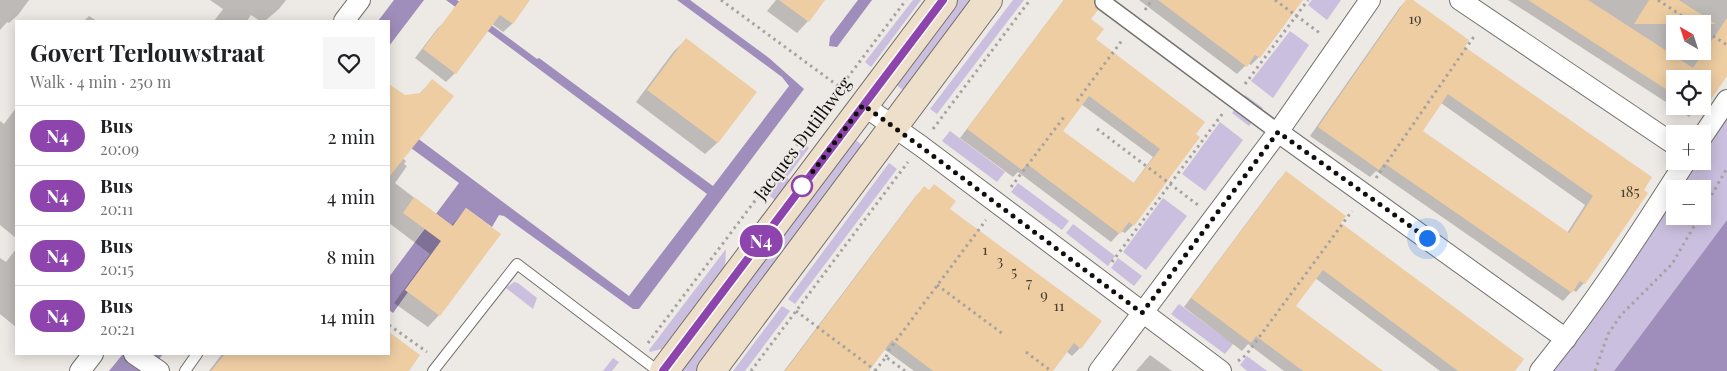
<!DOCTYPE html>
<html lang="en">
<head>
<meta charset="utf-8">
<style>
	body { margin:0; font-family:"Playfair Display",serif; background:#f6f6f6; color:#202124; height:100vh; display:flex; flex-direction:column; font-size:19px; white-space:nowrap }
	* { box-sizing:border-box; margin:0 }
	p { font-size:16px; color:#757577 }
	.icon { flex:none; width:28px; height:28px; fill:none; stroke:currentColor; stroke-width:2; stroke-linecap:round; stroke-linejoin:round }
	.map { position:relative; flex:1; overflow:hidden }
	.side { position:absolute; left:15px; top:20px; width:375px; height:335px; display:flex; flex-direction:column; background:#fff; border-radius:0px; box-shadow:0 2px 12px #0003 }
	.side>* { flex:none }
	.badge { padding:0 10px; border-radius:16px; font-size:18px; line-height:32px }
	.needle { width:32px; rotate:321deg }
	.controls { position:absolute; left:1666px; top:15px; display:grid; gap:10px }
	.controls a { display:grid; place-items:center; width:45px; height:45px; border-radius:0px; background:#fff; box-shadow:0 2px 12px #0003; font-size:25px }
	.you { position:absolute; width:25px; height:25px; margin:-12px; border:4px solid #fff; border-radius:50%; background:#1a73e8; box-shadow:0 0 0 8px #1a73e833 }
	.map>.badge { position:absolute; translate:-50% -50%; box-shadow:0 0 0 2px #fff }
	.round { display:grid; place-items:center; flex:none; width:52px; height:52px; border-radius:0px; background:#f6f6f6 }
	.headline { display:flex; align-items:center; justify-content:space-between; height:85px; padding:0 15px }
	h1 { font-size:24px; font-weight:700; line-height:38px }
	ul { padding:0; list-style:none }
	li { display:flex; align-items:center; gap:15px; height:60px; padding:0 15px; border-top:1px solid #e0e0e0 }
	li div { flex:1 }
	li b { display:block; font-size:19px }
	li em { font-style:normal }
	li .badge { min-width:55px; font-weight:700; text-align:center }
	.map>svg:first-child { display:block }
</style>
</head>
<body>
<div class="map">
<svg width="1727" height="371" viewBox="0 0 1727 371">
	<rect width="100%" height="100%" fill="#ede9e5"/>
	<!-- green -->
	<g fill="#cabfde">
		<path d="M913,0H921L871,67L865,62Z"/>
		<path d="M952,0H977L907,93L891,81Z"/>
		<path d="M1013,0H1024L937,114L930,109Z"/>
		<path d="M1312,0H1341L1327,20L1308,5Z"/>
		<path d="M1290,31L1309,45L1273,98L1251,81Z"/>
		<path d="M1245,95L1263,108L1249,126L1232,113Z"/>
		<path d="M1727,118V220L1614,371H1551L1675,196V216H1702V189H1680L1699,161H1702L1703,156Z"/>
		<path d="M1220,122L1243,140L1205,191L1182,174Z"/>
		<path d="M950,131L1005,172L997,182L942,141Z"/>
		<path d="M849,135L866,148L698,371H673Z"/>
		<path d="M804,144L809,148L787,177L790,181L775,200L767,194Z"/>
		<path d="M889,163L897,169L795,304L788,299Z"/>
		<path d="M1018,183L1069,221L1062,230L1011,192Z"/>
		<path d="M1163,198L1187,216L1146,270L1123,252Z"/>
		<path d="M1073,224L1115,256L1108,266L1066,233Z"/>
		<path d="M726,249L725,268L665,348L650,352L649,350Z"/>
		<path d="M1118,258L1142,276L1134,286L1111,268Z"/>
		<path d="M514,282L518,283L537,298L533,309L506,288Z"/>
		<path d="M1179,304L1233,344L1225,354L1171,314Z"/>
		<path d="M782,306L790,311L745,371H733Z"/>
		<path d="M1247,356L1267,371H1247L1240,365Z"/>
		<path d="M613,358L619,362L612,371H603Z"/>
	</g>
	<!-- water -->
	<g fill="#9f8ebb">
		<path d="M394,0H424L389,46V21H378Z"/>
		<path d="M446,0H457L537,59L539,58L713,186L789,86L782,77L677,0H690L769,58L804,89L639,309H633L504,216L499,215L492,227L466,208L405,290L408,292L393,313L389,310V277L459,183L389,132V117L629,296L707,194Z"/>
		<path d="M858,0H872L837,47L829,46L830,37Z"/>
		<path d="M1727,220V371H1614Z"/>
		<path d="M123,354H163L150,371H109Z"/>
	</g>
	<!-- shadow -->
	<g fill="#0003" fill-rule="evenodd">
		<path d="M0,0H29L18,15L9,23L7,22L0,30Z"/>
		<path d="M210,0H286L279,9L265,21H260L251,15L247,21H214L223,9Z"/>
		<path d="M468,0L528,1L512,24L503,32L492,24L455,73L446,82L415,58L438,28Z"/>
		<path d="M776,0H824L808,21L797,33L767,11Z"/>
		<path d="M1064,0H1102L1100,2L1094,0L1090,19L1094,39L1203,122L1133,225L1125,233L1121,231L1111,242L1018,172L1013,177L960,138ZM1081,104L1153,157L1133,184L1062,132Z"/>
		<path d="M1139,0H1302L1259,57L1251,65L1248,63L1237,74Z"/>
		<path d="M1407,0H1410L1463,47L1642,190L1608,250L1584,283L1576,292L1573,290L1563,301L1376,171L1370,177L1310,136L1400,7ZM1441,103L1585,205L1567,233L1422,131Z"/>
		<path d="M1508,0H1727V72L1709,100L1701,108L1699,106L1689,117ZM1675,24H1702V51H1675ZM1675,79H1702V106H1675Z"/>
		<path d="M89,16L97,21H84Z"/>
		<path d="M686,40L755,92L717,143L705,154L636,102L674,51Z"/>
		<path d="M432,81L402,158L406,161L404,164L407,166L395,183L451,226L466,209L439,315L428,327L394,303L430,254L389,223V143L396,134L389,128V94L399,93L405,97L418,95Z"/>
		<path d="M16,108V238L0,225V121L4,124Z"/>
		<path d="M1286,173L1339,223L1514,371H1440L1315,278L1294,306L1382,371H1284L1248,344L1242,351L1184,307L1278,181Z"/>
		<path d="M924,188L948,209L1080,348L1072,356L1066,351L1052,371H914L884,349L869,371H784L916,196Z"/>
		<path d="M16,249V327L0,314V258L6,262Z"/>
		<path d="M389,334L419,356L407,371H209L222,354H389Z"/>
		<path d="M1150,355L1172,371H1136Z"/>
	</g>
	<!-- building -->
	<g fill="#eecda2" fill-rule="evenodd">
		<path d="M460,0H530L513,24L500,15L456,74L423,49Z"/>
		<path d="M779,0H825L809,22Z"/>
		<path d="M1064,0H1094V5L1098,10L1091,19L1104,29L1096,39L1205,122L1196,134L1200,137L1134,226L1129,222L1120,234L1027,164L1022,170L967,129ZM1089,96L1160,149L1134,183L1063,131Z"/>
		<path d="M1158,0H1303L1260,58L1255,55L1247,67Z"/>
		<path d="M1406,0H1413L1469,40L1465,47L1652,177L1644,190L1648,193L1609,250L1585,284L1580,281L1572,293L1384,163L1379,170L1318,127ZM1448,94L1593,196L1569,233L1423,131Z"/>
		<path d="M1528,0H1588L1693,68L1727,18V76L1710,101L1706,98L1702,103V79H1675V95Z"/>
		<path d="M1649,0H1679L1716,24H1634Z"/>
		<path d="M686,38L757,92L718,143L647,90Z"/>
		<path d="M432,79L454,96L389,177V84L405,95L421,93Z"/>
		<path d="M1286,171L1346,216L1341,223L1524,359L1515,371H1458L1323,270L1296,306L1383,371H1303L1256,336L1251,343L1191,298Z"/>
		<path d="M934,184L956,201L950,209L1102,321L1081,349L1074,343L1053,371H933L892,340L869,371H785L924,186L929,190Z"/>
		<path d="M414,197L453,226L466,208L501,234L440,316L405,290L441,241L403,213Z"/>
		<path d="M389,332L420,355L409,371H211L225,354H389Z"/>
	</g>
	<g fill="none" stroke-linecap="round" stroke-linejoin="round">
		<!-- service casing -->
		<g stroke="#74716d" stroke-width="12">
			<g id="service">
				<path d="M185,371L197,354"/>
				<path d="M433,371L517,264L658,371"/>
			</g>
		</g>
		<!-- pedestrian casing -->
		<g stroke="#74716d" stroke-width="18">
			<path id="pedestrian" d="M1103,2L1278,132"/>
		</g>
		<!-- minor casing -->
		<g stroke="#74716d" stroke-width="22">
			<g id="minor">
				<path d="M1460,0L1675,145"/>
				<path d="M344,21L360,0"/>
				<path d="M863,105L921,146L1221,371"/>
				<path d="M1278,132L1566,339"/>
				<path d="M1702,137L1727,100"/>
				<path d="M134,354L159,371"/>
				<path d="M80,371L93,354"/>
				<path d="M1099,371L1278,132L1370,0"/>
				<path d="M1540,371C1594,305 1640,233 1686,161"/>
			</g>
		</g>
		<!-- secondary casing -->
		<g stroke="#74716d" stroke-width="30">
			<g id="secondary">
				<path d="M664,371L943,0"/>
				<path d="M711,371L988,0"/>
			</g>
		</g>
		<!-- path -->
		<g stroke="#a6a3a0" stroke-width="3" stroke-dasharray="2.5 4" stroke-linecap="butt">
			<path d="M721,0L841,88"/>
			<path d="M1275,0L1321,34"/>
			<path d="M1658,0L1694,24"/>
			<path d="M1145,10L1152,0"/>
			<path d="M1702,29L1727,45"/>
			<path d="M1245,84L1308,0"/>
			<path d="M1077,101L1123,39"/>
			<path d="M933,129L1030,0"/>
			<path d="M1097,129L1198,205"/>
			<path d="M1376,178L1475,35"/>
			<path d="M1011,187L1064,117"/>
			<path d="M1702,212L1727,168"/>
			<path d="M1112,262L1223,113"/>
			<path d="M937,285L1003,334"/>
			<path d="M796,311L875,370"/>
			<path d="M389,325L427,352"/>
			<path d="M648,343L906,0"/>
			<path d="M1026,352L1051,371"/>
			<path d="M886,357L889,350L986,220"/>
			<path d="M1238,361L1246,355L1352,211"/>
			<path d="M751,371L908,162"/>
			<path d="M875,371L886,357L905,371"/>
			<path d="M1595,371L1608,334L1621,315L1672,264L1700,216"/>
		</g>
		<!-- service -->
		<use href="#service" stroke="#fff" stroke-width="10"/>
		<!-- pedestrian -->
		<use href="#pedestrian" stroke="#fff" stroke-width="15"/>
		<!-- minor -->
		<use href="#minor" stroke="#fff" stroke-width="20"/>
		<!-- secondary -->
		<use href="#secondary" stroke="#eedfcb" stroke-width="28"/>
	</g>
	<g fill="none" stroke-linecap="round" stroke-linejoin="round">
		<!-- line casing -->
		<g stroke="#fff" stroke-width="11">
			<path id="line" d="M663,371L943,0"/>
		</g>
		<!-- line -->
		<use href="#line" stroke="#8e44ad" stroke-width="8"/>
		<!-- walk -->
		<path stroke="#100f0d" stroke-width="5" stroke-dasharray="0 9" d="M802,186L863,105L920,146L1142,313L1278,132L1427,238"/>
	</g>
	<!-- markers -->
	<circle fill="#fff" stroke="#8e44ad" stroke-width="2.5" cx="802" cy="186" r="10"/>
	<g text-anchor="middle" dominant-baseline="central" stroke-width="4" stroke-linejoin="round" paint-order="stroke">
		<!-- number labels -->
		<g font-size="15" fill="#483e32">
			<text x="1415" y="18">19</text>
			<text x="1630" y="191">185</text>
			<text x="985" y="249">1</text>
			<text x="1000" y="260">3</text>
			<text x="1014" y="271">5</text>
			<text x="1029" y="282">7</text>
			<text x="1044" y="294">9</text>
			<text x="1059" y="305">11</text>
		</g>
		<!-- street labels -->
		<g font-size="18" fill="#100f0d" stroke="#ede9e5">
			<text transform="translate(802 138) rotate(-53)">Jacques Dutilhweg</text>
		</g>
	</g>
</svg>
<div class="controls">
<a><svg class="needle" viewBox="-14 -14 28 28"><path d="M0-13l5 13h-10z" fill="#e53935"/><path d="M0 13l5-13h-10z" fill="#757577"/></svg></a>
<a><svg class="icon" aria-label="locate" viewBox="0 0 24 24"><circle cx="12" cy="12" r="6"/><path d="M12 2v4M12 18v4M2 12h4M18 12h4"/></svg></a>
<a>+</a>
<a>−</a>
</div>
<div class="you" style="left:1427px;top:238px"></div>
<b class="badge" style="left:761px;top:241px;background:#8e44ad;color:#fff">N4</b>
<section class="side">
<div class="headline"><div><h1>Govert Terlouwstraat</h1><p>Walk · 4 min · 250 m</p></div><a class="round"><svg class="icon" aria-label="heart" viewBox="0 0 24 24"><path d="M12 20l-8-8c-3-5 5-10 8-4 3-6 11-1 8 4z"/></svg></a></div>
<ul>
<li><span class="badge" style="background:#8e44ad;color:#fff">N4</span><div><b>Bus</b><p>20:09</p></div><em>2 min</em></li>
<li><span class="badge" style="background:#8e44ad;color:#fff">N4</span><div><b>Bus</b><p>20:11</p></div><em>4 min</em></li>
<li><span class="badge" style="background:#8e44ad;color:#fff">N4</span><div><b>Bus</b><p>20:15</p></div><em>8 min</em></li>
<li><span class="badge" style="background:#8e44ad;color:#fff">N4</span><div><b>Bus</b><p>20:21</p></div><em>14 min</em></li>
</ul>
</section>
</div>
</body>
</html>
